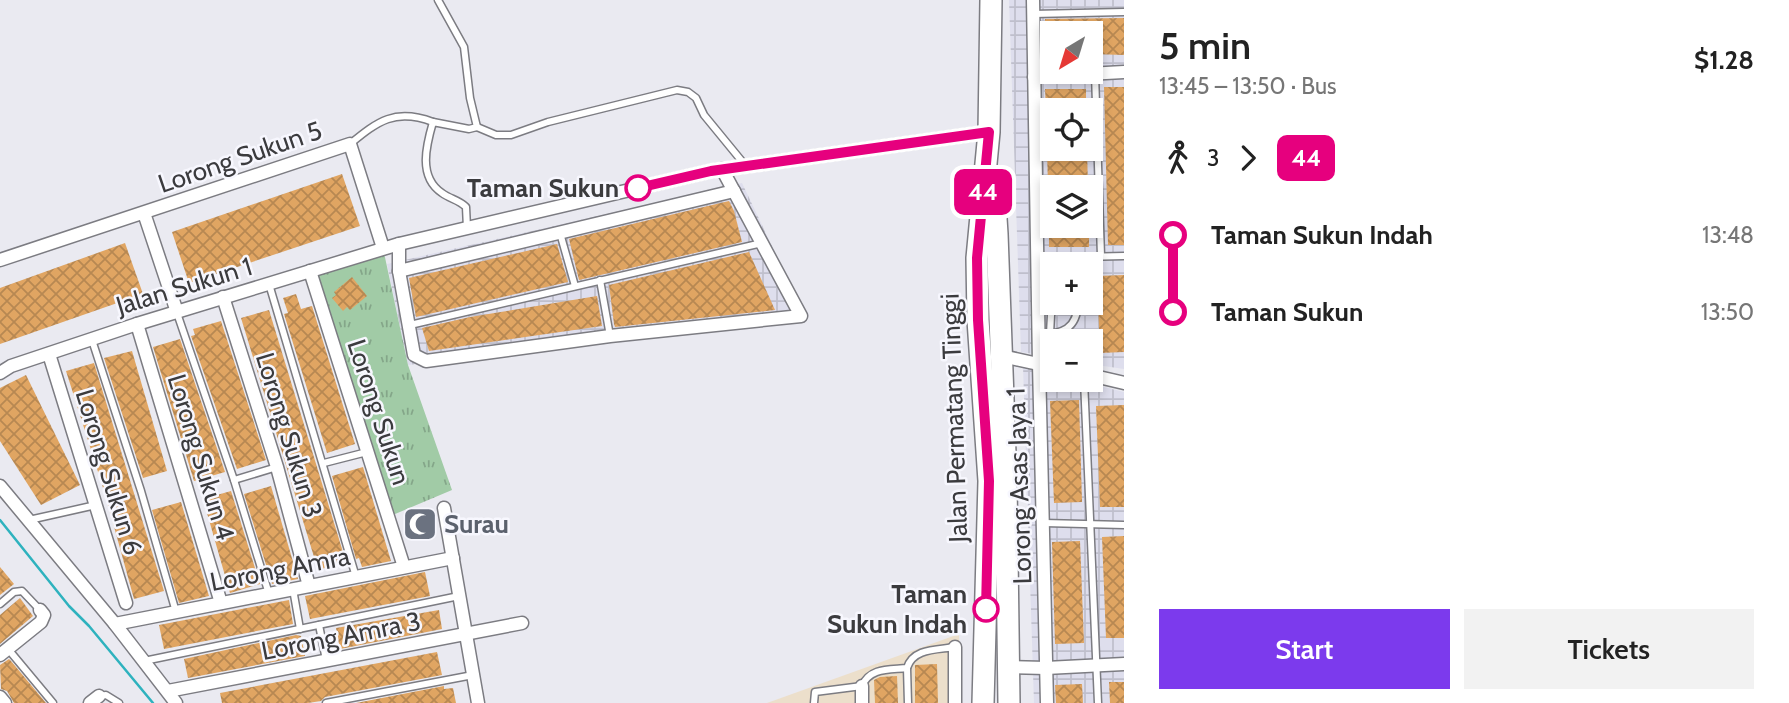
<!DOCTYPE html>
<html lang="en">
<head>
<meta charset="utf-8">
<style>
	body { margin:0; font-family:Cabin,sans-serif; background:#f2f2f2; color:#222; height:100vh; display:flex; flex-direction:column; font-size:26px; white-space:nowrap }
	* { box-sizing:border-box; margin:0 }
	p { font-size:23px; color:#767676 }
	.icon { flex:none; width:38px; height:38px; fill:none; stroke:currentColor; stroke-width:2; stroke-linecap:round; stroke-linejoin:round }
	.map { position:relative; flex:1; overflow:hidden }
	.drawer { display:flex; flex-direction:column; background:#fff; width:665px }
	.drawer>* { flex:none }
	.badge { padding:0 14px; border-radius:10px; font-size:24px; line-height:46px }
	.needle { width:46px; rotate:218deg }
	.fabs { position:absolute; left:1040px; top:21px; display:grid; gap:14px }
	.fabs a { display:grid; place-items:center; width:63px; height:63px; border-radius:0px; background:#fff; box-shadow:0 4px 10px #0003; font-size:35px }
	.map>.badge { position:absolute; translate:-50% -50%; box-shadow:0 0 0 4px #fff }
	.legs { display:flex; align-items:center; gap:10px; height:77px; padding:0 35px; font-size:23px }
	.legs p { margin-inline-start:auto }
	.summary { display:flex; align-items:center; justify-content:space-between; height:119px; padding:0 35px }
	h1 { font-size:38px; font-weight:600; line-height:52px }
	.primary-button { display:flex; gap:14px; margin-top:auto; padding:14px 35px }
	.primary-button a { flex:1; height:80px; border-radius:0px; background:#7c3aed; color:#fff; font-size:28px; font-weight:600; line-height:80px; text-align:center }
	.primary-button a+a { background:#f2f2f2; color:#222 }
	ul { padding:0 35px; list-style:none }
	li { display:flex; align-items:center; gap:24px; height:77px; font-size:26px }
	li i { display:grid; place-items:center; width:10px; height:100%; margin:0 9px; background:currentColor }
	li i::after { content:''; width:18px; height:18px; margin:-9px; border:5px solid; border-radius:50%; background:#fff }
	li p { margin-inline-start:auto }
	li:first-child i { background:linear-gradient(#0000 50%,currentColor 0) }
	li:last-child i { background:linear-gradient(currentColor 50%,#0000 0) }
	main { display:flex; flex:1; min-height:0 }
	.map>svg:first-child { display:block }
</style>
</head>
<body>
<main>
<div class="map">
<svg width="1124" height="703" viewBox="0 0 1124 703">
	<defs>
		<pattern id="industrial-grid" width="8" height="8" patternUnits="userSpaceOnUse" patternTransform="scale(1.75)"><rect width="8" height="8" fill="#dedeed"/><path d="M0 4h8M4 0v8" fill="none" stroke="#bfbfcc"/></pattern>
		<pattern id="park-tufts" width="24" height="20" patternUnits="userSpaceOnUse" patternTransform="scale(1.75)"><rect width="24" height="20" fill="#a1cba6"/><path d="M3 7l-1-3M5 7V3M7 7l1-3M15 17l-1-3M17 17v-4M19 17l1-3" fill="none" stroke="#84a689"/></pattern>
		<pattern id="building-cross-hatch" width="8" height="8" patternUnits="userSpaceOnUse" patternTransform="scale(1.75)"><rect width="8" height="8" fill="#e0a562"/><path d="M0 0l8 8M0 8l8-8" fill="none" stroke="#b78852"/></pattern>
	</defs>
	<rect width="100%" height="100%" fill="#eaeaf1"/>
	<!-- commercial -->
	<path fill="#ecdfcb" d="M959,634L961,703H767Z"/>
	<!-- industrial -->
	<g fill="url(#industrial-grid)" fill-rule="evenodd">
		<path d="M1009,0H1124V369L1090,364V341H1052V357L1021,352ZM1052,33H1090V72H1052ZM1052,110H1090V149H1052ZM1052,187H1090V226H1052ZM1052,264H1090V303H1052Z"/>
		<path d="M742,183L807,320L408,365L387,264Z"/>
		<path d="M1023,366L1052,374V380H1075L1124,392V703H1034Z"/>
	</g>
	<!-- park -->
	<path fill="url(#park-tufts)" d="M383,248L408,365L452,490L388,517L310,271Z"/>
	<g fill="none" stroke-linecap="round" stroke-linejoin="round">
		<!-- stream -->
		<path stroke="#2eb2be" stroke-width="2.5" d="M0,520L69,606L89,626L153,703"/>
	</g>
	<!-- building -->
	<g fill="url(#building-cross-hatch)">
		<path d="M1124,18V55L1090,54V33H1045V19Z"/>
		<path d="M1104,87H1124V245H1108Z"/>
		<path d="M1045,89H1086V110H1046Z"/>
		<path d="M1047,149H1087L1088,187H1048Z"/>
		<path d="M342,174L360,226L189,283L172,232Z"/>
		<path d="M729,201L734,211L742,242L579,280L569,239Z"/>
		<rect x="1049" y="226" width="40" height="21"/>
		<path d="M125,243L143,294L0,344V288Z"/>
		<path d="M557,244L568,282L416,317L409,278Z"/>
		<path d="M749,252L775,310L615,327L614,324L609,285Z"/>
		<path d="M1124,275V352L1100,353L1097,276Z"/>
		<path d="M352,277L367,296L350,310L347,307L343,311L332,298L336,295L334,292Z"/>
		<path d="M296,294L301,309L312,306L355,444L327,453L284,314L288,313L283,298Z"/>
		<path d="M597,296L602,326L429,351L422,328L470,317Z"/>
		<path d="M269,310L346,562L318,570L241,318Z"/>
		<path d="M221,321L266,460L237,469L191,336L195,335L193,329Z"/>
		<path d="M180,339L225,472L194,481L153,347Z"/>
		<path d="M132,351L167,471L143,478L104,358Z"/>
		<path d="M94,363L164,591L134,599L105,494L66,371Z"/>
		<path d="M26,375L80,485L41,505L0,441V388Z"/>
		<path d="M1079,400L1082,502L1054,503L1050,401Z"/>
		<path d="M1124,405V507H1100L1096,406Z"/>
		<path d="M363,467L391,561L362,567L359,558L356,559L332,476Z"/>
		<path d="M271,486L298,579L272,584L244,494Z"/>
		<path d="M231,491L260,584L230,593L203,499Z"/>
		<path d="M181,502L209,596L179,603L152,510Z"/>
		<path d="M416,513L429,516L426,531L419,533L410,531Z"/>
		<path d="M1124,536V638H1106L1102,537Z"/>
		<path d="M1080,541L1084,643L1055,644L1052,542Z"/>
		<path d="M0,567L14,584L0,595Z"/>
		<path d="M425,572L430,596L310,619L305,596Z"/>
		<path d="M20,598L33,616L0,644V615Z"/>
		<path d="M289,600L293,624L164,649L159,625Z"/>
		<path d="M439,610L442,629L340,649L336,628Z"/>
		<path d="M296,635L301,636L305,656L188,678L184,659Z"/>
		<path d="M437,652L442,675L325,697L321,701L308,703H222L220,693Z"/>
		<path d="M9,659L11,661L46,703H14L7,691L1,689L0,665Z"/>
		<path d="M937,664L938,703H915V665Z"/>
		<path d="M897,676L898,703H875L874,680L880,677Z"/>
		<path d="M1109,682H1124V703H1110Z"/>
		<path d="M1082,684L1083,703H1056L1055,685Z"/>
		<path d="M444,686V689L453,688L456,703H356Z"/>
	</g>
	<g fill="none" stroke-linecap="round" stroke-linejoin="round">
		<!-- lane casing -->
		<g stroke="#7c7c82" stroke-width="9">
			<g id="lane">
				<path d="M438,0L464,47L470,98L477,127L469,129L433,122C426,146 418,177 442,193C450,199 459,200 466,207L467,228"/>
				<path d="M1033,14L1124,12"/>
				<path d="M1095,74L1101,256"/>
				<path d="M477,127L496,135H511L548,122L677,90L688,92L696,98L704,115L745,165"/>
				<path d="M350,144C378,121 395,108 433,122"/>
				<path d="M560,233L575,286"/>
				<path d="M1038,258L1124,256"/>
				<path d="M600,280L610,336"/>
				<path d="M269,284L356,577"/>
				<path d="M177,313L234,480L269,594"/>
				<path d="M410,325L762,243"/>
				<path d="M1050,334L1052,296"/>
				<path d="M1039,336C1062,333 1077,330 1078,303"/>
				<path d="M92,340L141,491L176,612"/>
				<path d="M1084,380L1098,703"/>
				<path d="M324,463L367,452"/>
				<path d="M234,480L277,467"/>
				<path d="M29,520L96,505"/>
				<path d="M1044,523L1124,525"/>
				<path d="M293,589L300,629"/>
				<path d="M0,604L14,592L22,591L40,610"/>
				<path d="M319,625L326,660"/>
				<path d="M8,649L53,703"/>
				<path d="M144,661L459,596"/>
				<path d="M907,668L908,703"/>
				<path d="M99,696L106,695L119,703"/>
				<path d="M326,703L473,675"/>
				<path d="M814,703L815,692L862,686C870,667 890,670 907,668C913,648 937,650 955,647"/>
			</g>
		</g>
		<!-- street casing -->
		<g stroke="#7c7c82" stroke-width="15">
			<g id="street">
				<path d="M1033,0L1039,364L1047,703"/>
				<path d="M1034,77L1124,72"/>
				<path d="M144,213L177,312"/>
				<path d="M399,244V271L414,355L426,361L610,336L801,316L722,169"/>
				<path d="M0,260L350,144L383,248"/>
				<path d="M310,271L404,567"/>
				<path d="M399,271L734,191"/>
				<path d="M223,297L277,467L309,586"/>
				<path d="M137,324L221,603"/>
				<path d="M49,354L126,603"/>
				<path d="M1002,356L1052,367"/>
				<path d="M0,373L11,366L137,324L399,244L711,171L989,132"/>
				<path d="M1090,375L1124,383"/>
				<path d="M0,486L115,624L176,703"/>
				<path d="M444,508L478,703"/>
				<path d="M115,624L453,558"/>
				<path d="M955,647V703"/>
				<path d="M0,655L41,622L44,615L40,610"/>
				<path d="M1009,667L1046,668L1124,664"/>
				<path d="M862,686V703"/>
				<path d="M168,691L522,623"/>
				<path d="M0,697L5,703"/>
				<path d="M90,703L99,696"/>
			</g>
		</g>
		<!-- highway casing -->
		<g stroke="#7c7c82" stroke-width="24">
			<g id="highway">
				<path d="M994,187L997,234L1006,481L1009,703"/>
				<path d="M983,703L989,481L978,320L977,258L989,132L991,0"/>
			</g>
		</g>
		<!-- lane -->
		<use href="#lane" stroke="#fff" stroke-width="6"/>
		<!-- street -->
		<use href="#street" stroke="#fff" stroke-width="12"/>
		<!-- highway -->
		<use href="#highway" stroke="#fff" stroke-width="21"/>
	</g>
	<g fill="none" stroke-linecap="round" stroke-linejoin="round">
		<!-- line-1 casing -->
		<g stroke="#fff" stroke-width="16">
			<path id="line-1" d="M638,188L711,171L989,132L977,258L978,320L989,481L986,609"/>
		</g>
		<!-- line-1 -->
		<use href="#line-1" stroke="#e6007e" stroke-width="10"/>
	</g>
	<!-- icons -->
	<defs>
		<g id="mosque-square" transform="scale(1.75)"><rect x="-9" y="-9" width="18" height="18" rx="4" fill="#6b7280" stroke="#f7f7fe"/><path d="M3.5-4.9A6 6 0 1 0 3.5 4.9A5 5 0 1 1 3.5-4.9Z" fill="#fff"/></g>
	</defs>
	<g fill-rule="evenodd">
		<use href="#mosque-square" x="420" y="524"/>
	</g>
	<!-- markers -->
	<g fill="#fff" stroke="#e6007e" stroke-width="3.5">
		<circle cx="638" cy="188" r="12"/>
		<circle cx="986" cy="609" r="12"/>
	</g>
	<g text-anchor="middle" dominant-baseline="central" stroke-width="5" stroke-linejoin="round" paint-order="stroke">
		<!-- street labels -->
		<g font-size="26" fill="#3b3b3e" stroke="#f7f7fe">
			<text transform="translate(240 157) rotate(-19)">Lorong Sukun 5</text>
			<text transform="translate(184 286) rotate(-17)">Jalan Sukun 1</text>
			<text transform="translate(379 412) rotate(72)">Lorong Sukun</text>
			<text transform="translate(954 418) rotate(-92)">Jalan Permatang Tinggi</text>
			<text transform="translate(289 435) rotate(73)">Lorong Sukun 3</text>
			<text transform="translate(201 457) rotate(73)">Lorong Sukun 4</text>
			<text transform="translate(109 472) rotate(73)">Lorong Sukun 6</text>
			<text transform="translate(1019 486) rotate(-92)">Lorong Asas Jaya 1</text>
			<text transform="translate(280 569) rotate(-11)">Lorong Amra</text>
			<text transform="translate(341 636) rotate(-11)">Lorong Amra 3</text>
		</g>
		<!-- stop labels -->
		<g font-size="26" font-weight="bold" fill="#3b3b3e" stroke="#f7f7fe" text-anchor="end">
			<text x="619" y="188">Taman Sukun</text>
			<text x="967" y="594">Taman<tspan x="967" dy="30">Sukun Indah</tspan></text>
		</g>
		<!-- worship labels -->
		<g font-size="26" font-weight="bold" fill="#5b616d" stroke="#f7f7fe" text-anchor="start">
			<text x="444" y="524">Surau</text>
		</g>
	</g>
</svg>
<div class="fabs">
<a><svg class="needle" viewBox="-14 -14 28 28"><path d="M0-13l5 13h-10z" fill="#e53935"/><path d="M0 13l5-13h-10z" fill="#767676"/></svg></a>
<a><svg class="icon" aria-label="locate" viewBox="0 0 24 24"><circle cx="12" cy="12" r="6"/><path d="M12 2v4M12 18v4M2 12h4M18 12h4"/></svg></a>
<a><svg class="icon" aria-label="layers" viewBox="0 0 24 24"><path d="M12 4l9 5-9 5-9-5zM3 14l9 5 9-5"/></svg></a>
<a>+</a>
<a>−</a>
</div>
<b class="badge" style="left:983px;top:192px;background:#e6007e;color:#fff">44</b>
</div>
<section class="drawer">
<div class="summary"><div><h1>5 min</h1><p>13:45 – 13:50 · Bus</p></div><b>$1.28</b></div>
<div class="legs"><svg class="icon" aria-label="walk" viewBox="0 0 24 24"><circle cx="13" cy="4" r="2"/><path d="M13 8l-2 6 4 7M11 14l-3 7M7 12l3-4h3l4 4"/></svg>3<svg class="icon" aria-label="forward" viewBox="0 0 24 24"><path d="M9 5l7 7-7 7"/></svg><b class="badge" style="background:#e6007e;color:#fff">44</b></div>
<ul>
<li><i style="color:#e6007e"></i><b>Taman Sukun Indah</b><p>13:48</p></li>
<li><i style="color:#e6007e"></i><b>Taman Sukun</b><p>13:50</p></li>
</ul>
<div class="primary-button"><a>Start</a><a>Tickets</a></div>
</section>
</main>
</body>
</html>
